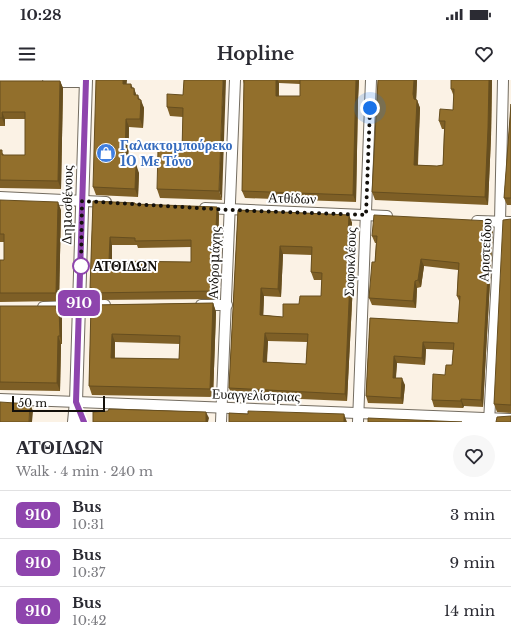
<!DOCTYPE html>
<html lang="en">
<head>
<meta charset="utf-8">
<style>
	body { margin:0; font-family:"Libre Baskerville",serif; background:#f7f7f7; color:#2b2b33; height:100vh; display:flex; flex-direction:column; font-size:15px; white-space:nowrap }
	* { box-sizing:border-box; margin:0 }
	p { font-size:13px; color:#7c7c81 }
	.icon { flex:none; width:22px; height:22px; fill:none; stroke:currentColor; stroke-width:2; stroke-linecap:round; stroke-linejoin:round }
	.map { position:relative; height:342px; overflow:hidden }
	.details { display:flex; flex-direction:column; background:#fff; flex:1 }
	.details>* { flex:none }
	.badge { padding:0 8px; border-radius:6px; font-size:14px; line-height:26px }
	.scale { position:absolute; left:12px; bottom:10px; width:93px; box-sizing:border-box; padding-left:4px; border:2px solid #13100b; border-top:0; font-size:11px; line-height:14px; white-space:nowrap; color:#13100b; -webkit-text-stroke:3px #fff; paint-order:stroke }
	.you { position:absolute; width:20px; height:20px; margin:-10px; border:3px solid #fff; border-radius:50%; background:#1a73e8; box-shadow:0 0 0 6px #1a73e833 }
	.map>.badge { position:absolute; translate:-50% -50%; box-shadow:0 0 0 2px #fff }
	.round { display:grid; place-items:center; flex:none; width:42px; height:42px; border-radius:21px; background:#f7f7f7 }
	.headline { display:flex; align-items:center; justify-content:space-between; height:68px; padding:0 16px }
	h1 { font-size:19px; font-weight:800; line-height:30px }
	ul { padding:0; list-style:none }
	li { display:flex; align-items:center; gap:12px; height:48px; padding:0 16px; border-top:1px solid #e1e1e2 }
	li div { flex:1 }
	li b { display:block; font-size:15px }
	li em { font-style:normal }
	li .badge { min-width:44px; font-weight:700; text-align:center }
	.status { display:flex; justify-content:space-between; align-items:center; height:28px; padding:0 20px; background:#fff; direction:ltr }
	.status svg { height:11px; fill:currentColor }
	header { display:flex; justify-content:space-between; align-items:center; height:52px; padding:0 16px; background:#fff; font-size:18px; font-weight:800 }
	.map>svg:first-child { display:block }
</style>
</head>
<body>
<div class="status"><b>10:28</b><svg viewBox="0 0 49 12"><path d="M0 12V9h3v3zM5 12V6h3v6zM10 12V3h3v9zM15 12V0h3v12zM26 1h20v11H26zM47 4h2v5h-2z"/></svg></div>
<header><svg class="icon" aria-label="menu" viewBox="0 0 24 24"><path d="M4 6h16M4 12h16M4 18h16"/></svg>Hopline<svg class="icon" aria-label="heart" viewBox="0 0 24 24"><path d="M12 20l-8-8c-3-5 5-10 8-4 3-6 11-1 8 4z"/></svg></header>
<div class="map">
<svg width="511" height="342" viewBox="0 0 511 342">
	<rect width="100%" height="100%" fill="#fbf2e5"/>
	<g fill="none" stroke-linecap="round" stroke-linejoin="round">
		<!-- minor casing -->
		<g stroke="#736c60" stroke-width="12">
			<g id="minor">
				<path d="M48,2H86"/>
				<path d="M0,117L106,122"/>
				<path d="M205,128L387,136"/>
				<path d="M477,141L511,142"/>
				<path d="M201,225H227"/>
				<path d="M43,227L105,225"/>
				<path d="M0,319L511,339"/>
				<path d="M221,342L235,0"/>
				<path d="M358,342L371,0"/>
				<path d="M489,342L500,142L503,0"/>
			</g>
		</g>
		<!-- tertiary casing -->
		<g stroke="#736c60" stroke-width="14">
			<path id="tertiary" d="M74,342L76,322L86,0"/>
		</g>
		<!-- minor -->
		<use href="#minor" stroke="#fff" stroke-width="10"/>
		<!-- tertiary -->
		<use href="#tertiary" stroke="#fff" stroke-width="12"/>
	</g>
	<!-- wall -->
	<g fill="#7e5f26" fill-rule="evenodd">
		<path d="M184,0L222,120L160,118L157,109L182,71L183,37L170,36L167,27L183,15Z"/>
		<path d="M243,0H359L358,20L356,122L245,118L242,111L244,4ZM279,3L300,4V16H279Z"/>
		<path d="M378,0H417L416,20H417L420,28L418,85L437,86L443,85L444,49H442L439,41L453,30L454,17L451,9V0H492L491,57L488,125L375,120L372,112Z"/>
		<path d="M0,1H60L63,8L61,109L0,108V70L4,75H25V39H5V46H0Z"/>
		<path d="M127,4L133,8H134L136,15L140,20L144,28L143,48L129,47L128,84L139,93L138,117L96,115L93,107Z"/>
		<path d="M511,24V125H507L504,118Z"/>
		<path d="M0,120L61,130L59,221L0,222V180H4V162H0Z"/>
		<path d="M93,121L135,123L136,124L217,127L219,134L216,219L94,220L90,208ZM112,165H137L138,168L191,167V182L112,181Z"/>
		<path d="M238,130L349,135L352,143L350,176L354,183L347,321L232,316L229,308ZM283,174L312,175L311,192L314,200H322L321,216L299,224L283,237L263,235L264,216L281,217ZM268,261L307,262L306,284L267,282Z"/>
		<path d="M511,139V333L497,332L494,324Z"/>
		<path d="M493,148L483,327L464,326L463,328L434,327L432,320L445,295L452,285L453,270L426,269L425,285L397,283L396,298L405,305L403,324L368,323L366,316L370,238L458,243L460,223L457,216L458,190L424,186L421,207L417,208L416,228L372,225L369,218L375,182L376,163H375L372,156Z"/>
		<path d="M213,223L216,232L213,317L92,315L89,306L91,225ZM115,262L180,264L179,279L115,278Z"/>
		<path d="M0,226L59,229L62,237V264H61L60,311L0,310Z"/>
	</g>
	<!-- shaded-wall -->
	<g fill="#664e1f">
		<path d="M123,0H127L126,12L123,4Z"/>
		<path d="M223,0H226L222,120L219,111Z"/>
		<path d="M276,0H278L279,3L278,24L276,16Z"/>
		<path d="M356,0H359L358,20L356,122L353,115Z"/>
		<path d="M414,0H417L416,23L414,19L413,14Z"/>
		<path d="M489,0H492L491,57L488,125L485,117Z"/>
		<path d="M60,1L63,8L61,109L58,101Z"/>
		<path d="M131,4L134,11V8L137,17V24L131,8Z"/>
		<path d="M138,15L141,22V20L144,28L143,48L140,39Z"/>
		<path d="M417,20L420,28L417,93L414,85Z"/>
		<path d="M2,32L5,39V46L2,38Z"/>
		<path d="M126,39L129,47L128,93L125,84Z"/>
		<path d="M136,84L139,93L138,117L135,109Z"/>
		<path d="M58,122L61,130L59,221L56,213Z"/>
		<path d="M217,127L219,134L216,219L213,211Z"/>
		<path d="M349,135L352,143L350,183L347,175Z"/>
		<path d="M491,141L493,148L483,327L481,320Z"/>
		<path d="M110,157L112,165V189L109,181Z"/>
		<path d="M280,166L283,174L281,217L278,209Z"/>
		<path d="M351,176L354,183L347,321L345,314Z"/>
		<path d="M421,179L424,186L421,207L418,200Z"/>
		<path d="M415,201L417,208L416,228L413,221Z"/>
		<path d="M261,208L264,216L263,243L260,235Z"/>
		<path d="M213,223L216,232L213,317L210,309Z"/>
		<path d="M56,226L59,234V229L62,237V264L60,256Z"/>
		<path d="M265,253L268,261L266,289L263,282Z"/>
		<path d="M112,254L115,262L114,287L111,278Z"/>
		<path d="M58,256L61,264L60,311L57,303Z"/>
		<path d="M423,262L426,269L425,285L422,278Z"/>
		<path d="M394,276L397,283L395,305L393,298Z"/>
		<path d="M402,298L405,305L403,324L401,318Z"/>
		<path d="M461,319L464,326L463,328L461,321Z"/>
		<path d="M30,324L33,331L32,342H29Z"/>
		<path d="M206,332L209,338L208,342H206Z"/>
		<path d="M344,334L347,342H344Z"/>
	</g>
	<!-- building -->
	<g fill="#926f2c" stroke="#664e1f" fill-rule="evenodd">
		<path d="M96,0H123V4H131V8H134V15H138V19L141,20L140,39H126L125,84H136L135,109L93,107Z"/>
		<path d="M184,0H223L219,111L157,109L158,70L182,71L183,28L167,27V14L183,15Z"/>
		<path d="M244,0H276V16H300V0H356L353,115L242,111Z"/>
		<path d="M378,0H414L413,14L414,19L417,20L414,85L437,86L443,85L445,41H439L440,29L453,30L454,9H451V0H489L488,48L485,117L372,112Z"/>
		<path d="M0,1H60L58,101L0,100V70H2V75H25V32H2V38H0Z"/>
		<path d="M511,24V118H504Z"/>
		<path d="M0,120L58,122L56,213H0V180H4V154H0Z"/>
		<path d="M93,121L135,123V124L217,127L213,211L91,213L92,208H90ZM110,157L135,158V161L191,160V182L109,181Z"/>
		<path d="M238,130L349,135L347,175L351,176L345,314L229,308ZM280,166L312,167L311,192L322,193L321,216H300L299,224H283V237L260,235L261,208L278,209ZM265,253L308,254L306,284L263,282Z"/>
		<path d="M374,135L491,141L481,320L461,319V321L432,320L433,294L445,295L446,285H452L454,263L423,262L422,278L394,276L393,298H402L401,318L366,316L370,238L458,243L460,216H457L459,183L421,179L418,200L415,201L413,221L369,218L372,182H375L377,156H372Z"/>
		<path d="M511,139V325L494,324L503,140Z"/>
		<path d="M213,223L210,309L89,306L91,225ZM112,254L180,256L179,279L111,278Z"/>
		<path d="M0,226H56V229H59L60,256H58L57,303L0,302Z"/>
		<path d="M0,322L30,324L29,342H0Z"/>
		<path d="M109,329L206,332V342H93V332L108,331Z"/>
		<path d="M248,331L344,334V342H229V333L248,334Z"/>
		<path d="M511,336V342H496L497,337Z"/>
		<path d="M368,338L462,342H368Z"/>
	</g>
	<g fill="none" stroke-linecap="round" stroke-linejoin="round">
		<!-- line casing -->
		<g stroke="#fff" stroke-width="9">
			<path id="line" d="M84,342L76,322L86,0"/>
		</g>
		<!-- line -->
		<use href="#line" stroke="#8e44ad" stroke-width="6"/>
		<!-- walk -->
		<path stroke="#13100b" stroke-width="4" stroke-dasharray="0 7.2" d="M81,186L82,121L230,130L366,135L370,28"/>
	</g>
	<!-- icons -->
	<defs>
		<g id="shop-disc" transform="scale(1)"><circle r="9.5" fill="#3f7fe0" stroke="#fff"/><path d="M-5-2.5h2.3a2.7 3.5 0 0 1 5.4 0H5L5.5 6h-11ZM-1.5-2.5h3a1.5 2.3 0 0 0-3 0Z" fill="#fff"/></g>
	</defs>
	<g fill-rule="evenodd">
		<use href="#shop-disc" x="106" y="73"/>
	</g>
	<!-- markers -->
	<circle fill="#fff" stroke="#8e44ad" stroke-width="2" cx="81" cy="186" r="8"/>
	<g text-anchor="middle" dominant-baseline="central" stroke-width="4" stroke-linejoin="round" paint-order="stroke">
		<!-- shop labels -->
		<g font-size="14" font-weight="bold" fill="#366cbe" stroke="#fff" text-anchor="start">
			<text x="120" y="65">Γαλακτομπούρεκο<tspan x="120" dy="16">10 Με Τόνο</tspan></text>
		</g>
		<!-- street labels -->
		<g font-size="14" fill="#13100b" stroke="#fff">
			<text transform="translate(292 118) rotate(2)">Ατθίδων</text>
			<text transform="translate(67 125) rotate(-89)">Δημοσθένους</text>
			<text transform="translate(485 170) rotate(-87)">Αριστείδου</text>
			<text transform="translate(350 182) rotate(-88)">Σοφοκλέους</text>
			<text transform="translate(214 183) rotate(-88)">Ανδρομάχης</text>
			<text transform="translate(256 315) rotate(2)">Ευαγγελίστριας</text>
		</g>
		<!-- stop labels -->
		<g font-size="14" font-weight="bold" fill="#13100b" stroke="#fff" text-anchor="start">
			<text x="93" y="186">ΑΤΘΙΔΩΝ</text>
		</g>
	</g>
</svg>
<div class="scale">50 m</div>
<div class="you" style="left:370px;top:28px"></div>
<b class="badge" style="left:79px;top:223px;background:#8e44ad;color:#fff">910</b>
</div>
<section class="details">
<div class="headline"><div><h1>ΑΤΘΙΔΩΝ</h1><p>Walk · 4 min · 240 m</p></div><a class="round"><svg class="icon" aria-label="heart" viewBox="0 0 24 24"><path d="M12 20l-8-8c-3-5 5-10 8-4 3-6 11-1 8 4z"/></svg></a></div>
<ul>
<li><span class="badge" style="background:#8e44ad;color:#fff">910</span><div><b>Bus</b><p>10:31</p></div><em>3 min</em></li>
<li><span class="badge" style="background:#8e44ad;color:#fff">910</span><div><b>Bus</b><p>10:37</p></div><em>9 min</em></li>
<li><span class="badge" style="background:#8e44ad;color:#fff">910</span><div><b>Bus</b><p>10:42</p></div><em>14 min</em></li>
</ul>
</section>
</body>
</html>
